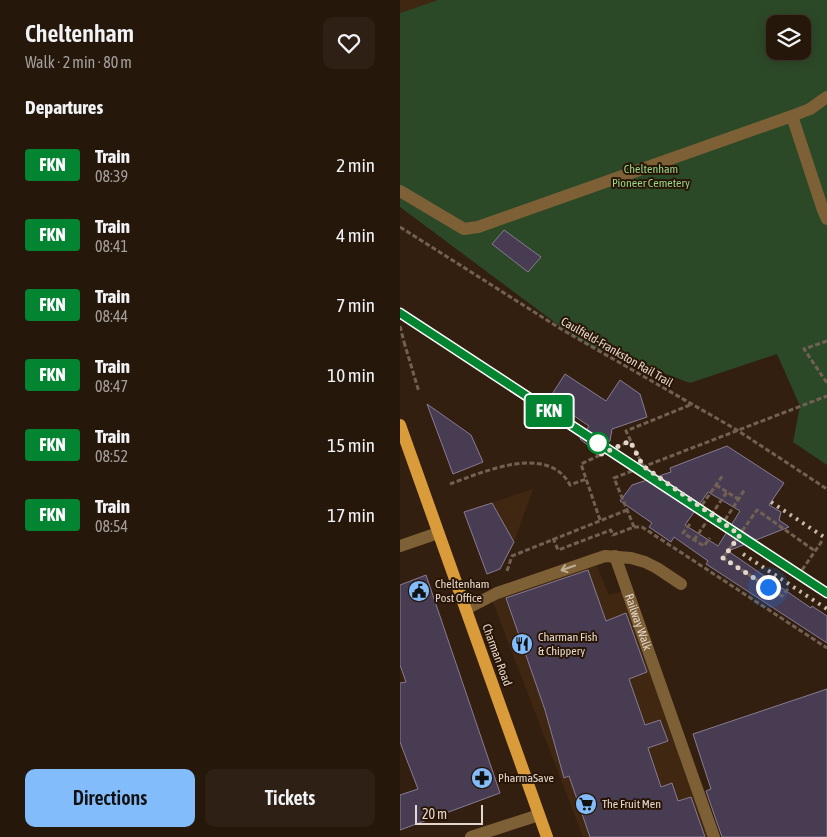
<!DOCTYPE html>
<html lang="en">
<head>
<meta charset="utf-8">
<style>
	body { margin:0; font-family:"Asap Condensed",sans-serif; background:#2e2014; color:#f1f3f6; height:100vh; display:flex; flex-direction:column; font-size:19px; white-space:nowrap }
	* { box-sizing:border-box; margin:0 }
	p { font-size:16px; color:#a49f9d }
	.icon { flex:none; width:28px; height:28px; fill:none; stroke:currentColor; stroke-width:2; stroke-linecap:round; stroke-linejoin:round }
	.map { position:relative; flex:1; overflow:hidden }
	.side { display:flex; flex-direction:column; background:#26170b; width:400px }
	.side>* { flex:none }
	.badge { padding:0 10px; border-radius:4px; font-size:18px; line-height:32px }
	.tools { position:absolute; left:366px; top:15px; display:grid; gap:10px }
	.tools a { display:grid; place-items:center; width:45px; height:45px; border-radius:10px; background:#26170b; box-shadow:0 2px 12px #0003,0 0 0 1px #42362c; font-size:25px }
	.scale { position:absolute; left:15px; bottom:12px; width:68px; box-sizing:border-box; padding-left:5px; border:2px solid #e4d7cd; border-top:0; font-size:14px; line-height:18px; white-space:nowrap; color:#e4d7cd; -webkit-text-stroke:4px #281506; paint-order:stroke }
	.you { position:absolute; width:25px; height:25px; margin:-12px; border:4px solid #fff; border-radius:50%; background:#1a73e8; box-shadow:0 0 0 8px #1a73e833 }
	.map>.badge { position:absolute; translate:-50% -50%; box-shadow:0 0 0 2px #fff }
	h2 { padding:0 25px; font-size:19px; line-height:45px }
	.round { display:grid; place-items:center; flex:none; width:52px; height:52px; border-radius:10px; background:#2e2014 }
	.head { display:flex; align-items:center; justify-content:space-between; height:85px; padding:0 25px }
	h1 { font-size:24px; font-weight:600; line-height:38px }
	.primary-button { display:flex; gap:10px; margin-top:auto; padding:10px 25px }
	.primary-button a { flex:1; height:58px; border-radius:10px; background:#82bcfa; color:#111; font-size:20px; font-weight:600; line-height:58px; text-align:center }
	.primary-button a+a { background:#2e2014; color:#f1f3f6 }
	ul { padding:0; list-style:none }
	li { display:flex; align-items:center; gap:15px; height:70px; padding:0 25px }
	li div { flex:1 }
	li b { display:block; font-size:19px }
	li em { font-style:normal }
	li .badge { min-width:55px; font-weight:700; text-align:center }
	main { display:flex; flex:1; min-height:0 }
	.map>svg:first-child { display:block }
</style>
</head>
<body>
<main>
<section class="side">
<div class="head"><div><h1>Cheltenham</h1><p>Walk · 2 min · 80 m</p></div><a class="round"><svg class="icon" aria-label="heart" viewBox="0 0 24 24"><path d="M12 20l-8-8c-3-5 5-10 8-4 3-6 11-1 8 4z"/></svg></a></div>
<h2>Departures</h2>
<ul>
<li><span class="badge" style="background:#028430;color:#fff">FKN</span><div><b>Train</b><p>08:39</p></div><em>2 min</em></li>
<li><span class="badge" style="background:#028430;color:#fff">FKN</span><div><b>Train</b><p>08:41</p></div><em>4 min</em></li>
<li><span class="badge" style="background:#028430;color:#fff">FKN</span><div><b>Train</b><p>08:44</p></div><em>7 min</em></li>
<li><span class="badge" style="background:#028430;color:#fff">FKN</span><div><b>Train</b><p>08:47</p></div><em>10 min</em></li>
<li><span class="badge" style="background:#028430;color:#fff">FKN</span><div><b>Train</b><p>08:52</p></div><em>15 min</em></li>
<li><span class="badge" style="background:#028430;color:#fff">FKN</span><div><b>Train</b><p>08:54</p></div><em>17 min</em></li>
</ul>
<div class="primary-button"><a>Directions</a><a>Tickets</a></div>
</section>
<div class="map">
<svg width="427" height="837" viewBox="0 0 427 837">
	<rect width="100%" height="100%" fill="#331f0f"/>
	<!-- built -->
	<g fill="#402712">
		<path d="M0,0H38L0,13Z"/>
		<path d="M133,489L114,542L100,569L87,574L64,512Z"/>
		<path d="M196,564L209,595L223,591L310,837H183L92,600Z"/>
	</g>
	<!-- green -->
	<path fill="#2c4927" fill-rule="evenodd" d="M38,0H427V465L393,442L400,406L377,354L290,383L193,347L169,333L0,207V13ZM375,24H402V51H375Z"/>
	<!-- building -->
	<g fill="#483c53" stroke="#877b94" fill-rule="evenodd">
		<path d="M104,230L141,257L128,272L92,244Z"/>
		<path d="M165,374L206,401L220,380L240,394L247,417L212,429L210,441L190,447L180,439L189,426L149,399Z"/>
		<path d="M27,404L71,435L83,462L53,474Z"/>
		<path d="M327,446L384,483L369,505L381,512L379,520L389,527L328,551L411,608L412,606L427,616V643L306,564L308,561L274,537L271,542L249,527L252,523L220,501L232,485L271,472L270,468ZM308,492L340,511L318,546L285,525Z"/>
		<path d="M92,503L114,542L100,569L87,574L64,512Z"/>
		<path d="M188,570L206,621L226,613L247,672L229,679L245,725L260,720L268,741L248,748L261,787L272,783L278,801L291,797L305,837H190L169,776L164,778L145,710L106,598Z"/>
		<path d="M26,575L100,793L0,830V795L18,789L0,742V683L6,682L0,665V585Z"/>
		<path d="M427,689V837H322L306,791L311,789L293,734Z"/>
	</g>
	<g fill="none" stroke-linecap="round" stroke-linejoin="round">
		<!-- path -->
		<g stroke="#726153" stroke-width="3" stroke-dasharray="5 2.5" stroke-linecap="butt">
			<path d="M0,227L161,329L337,430L427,489"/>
			<path d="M427,341L404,349L427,383"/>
			<path d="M4,342L19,392"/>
			<path d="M290,405L226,431L243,466L340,535"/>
			<path d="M50,484C83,472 148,443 170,485L186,479"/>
			<path d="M316,485L338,499"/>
			<path d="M302,505L323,475"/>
			<path d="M200,520L181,464L230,441"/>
			<path d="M325,520L345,489"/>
			<path d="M290,524L283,533L304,546L310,538"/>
			<path d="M234,527L214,478L427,396"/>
			<path d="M213,535L234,527H242L427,648"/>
			<path d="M153,538L158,550L211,530L213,536"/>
			<path d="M294,540L327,492"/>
			<path d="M402,570L422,541"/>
			<path d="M107,571L112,556L227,510"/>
			<path d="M388,589L382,596L323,558L357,510L415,551"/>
		</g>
		<!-- minor -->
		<g stroke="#7e6037" stroke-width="12">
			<path d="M392,116L423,210L427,219"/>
			<path d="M0,191L64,229L78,227L392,116L410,109L427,97"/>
			<path d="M0,546L38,533"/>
			<path id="s1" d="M215,556L314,837"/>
			<path d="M66,609L97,593L205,556L231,558L245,562L257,568L281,584"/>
			<path d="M71,837L139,815"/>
		</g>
		<!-- major -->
		<path stroke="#da9c3b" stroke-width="12" d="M0,425L147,837"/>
		<!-- rail -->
		<g stroke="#c6b8ad" stroke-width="4" stroke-dasharray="2.5 5" stroke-linecap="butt">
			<path d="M371,502L427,539"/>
			<path d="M350,544L427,593"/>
			<path d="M343,554L427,609"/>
		</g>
		<!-- path-bridge -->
		<path stroke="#726153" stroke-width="3" stroke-dasharray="5 2.5" stroke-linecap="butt" d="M0,326L4,342"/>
	</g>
	<!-- one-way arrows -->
	<defs><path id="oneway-shaft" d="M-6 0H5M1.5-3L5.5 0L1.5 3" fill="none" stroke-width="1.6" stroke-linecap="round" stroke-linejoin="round" transform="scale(1.25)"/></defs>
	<use stroke="#c0ad98" href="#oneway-shaft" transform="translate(168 568) rotate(161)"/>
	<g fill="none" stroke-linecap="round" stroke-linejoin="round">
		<!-- line casing -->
		<g stroke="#fff" stroke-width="11">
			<path id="line" d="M0,313L427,593"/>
		</g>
		<!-- line -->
		<use href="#line" stroke="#028430" stroke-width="8"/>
		<!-- walk -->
		<path stroke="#e4d7cd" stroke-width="5" stroke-dasharray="0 9" d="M198,443L197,456L230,441L243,466L340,535L323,558L368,587"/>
	</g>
	<!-- icons -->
	<defs>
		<g id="civic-disc" transform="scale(1.125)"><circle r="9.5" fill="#82bcfa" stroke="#281506"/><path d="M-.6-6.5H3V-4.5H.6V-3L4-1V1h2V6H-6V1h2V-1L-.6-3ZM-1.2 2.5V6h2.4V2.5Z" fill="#111"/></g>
		<g id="restaurant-disc" transform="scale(1.125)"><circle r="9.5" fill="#82bcfa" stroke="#281506"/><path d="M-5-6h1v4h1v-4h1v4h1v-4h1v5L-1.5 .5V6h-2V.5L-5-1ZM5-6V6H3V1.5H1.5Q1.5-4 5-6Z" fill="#111"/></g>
		<g id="pharmacy-disc" transform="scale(1.125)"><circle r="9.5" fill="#82bcfa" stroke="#281506"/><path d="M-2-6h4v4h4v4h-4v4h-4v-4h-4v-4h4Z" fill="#111"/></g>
		<g id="supermarket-disc" transform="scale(1.125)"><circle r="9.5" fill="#82bcfa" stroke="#281506"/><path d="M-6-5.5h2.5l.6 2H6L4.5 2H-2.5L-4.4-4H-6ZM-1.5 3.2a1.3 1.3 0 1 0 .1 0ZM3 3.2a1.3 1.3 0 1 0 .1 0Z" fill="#111"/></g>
	</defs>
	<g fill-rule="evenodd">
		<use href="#civic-disc" x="19" y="591"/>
		<use href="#restaurant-disc" x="122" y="644"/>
		<use href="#pharmacy-disc" x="82" y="778"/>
		<use href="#supermarket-disc" x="186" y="804"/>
	</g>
	<!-- markers -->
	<circle fill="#fff" stroke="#028430" stroke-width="2.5" cx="198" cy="443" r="10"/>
	<g text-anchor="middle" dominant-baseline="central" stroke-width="4" stroke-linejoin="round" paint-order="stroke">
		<!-- park labels -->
		<g font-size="12" fill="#93d487" stroke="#281506">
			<text x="251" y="169">Cheltenham<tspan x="251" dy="14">Pioneer Cemetery</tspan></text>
		</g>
		<!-- street labels -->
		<g font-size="12" fill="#e4d7cd" stroke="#281506">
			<text transform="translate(217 352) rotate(30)">Caulfield-Frankston Rail Trail</text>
			<text stroke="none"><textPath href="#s1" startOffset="70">Railway Walk</textPath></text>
			<text transform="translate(97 655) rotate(70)">Charman Road</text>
		</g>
		<!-- poi labels -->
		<g font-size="12" fill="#e4d7cd" stroke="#281506" text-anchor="start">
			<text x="35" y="584">Cheltenham<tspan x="35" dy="14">Post Office</tspan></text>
			<text x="138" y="637">Charman Fish<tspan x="138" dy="14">&amp; Chippery</tspan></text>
			<text x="98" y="778">PharmaSave</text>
			<text x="202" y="804">The Fruit Men</text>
		</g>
	</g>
</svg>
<div class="tools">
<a><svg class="icon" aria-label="layers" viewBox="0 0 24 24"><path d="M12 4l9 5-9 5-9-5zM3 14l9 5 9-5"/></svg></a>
</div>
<div class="scale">20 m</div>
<div class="you" style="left:368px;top:587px"></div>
<b class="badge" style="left:149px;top:411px;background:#028430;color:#fff">FKN</b>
</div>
</main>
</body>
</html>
